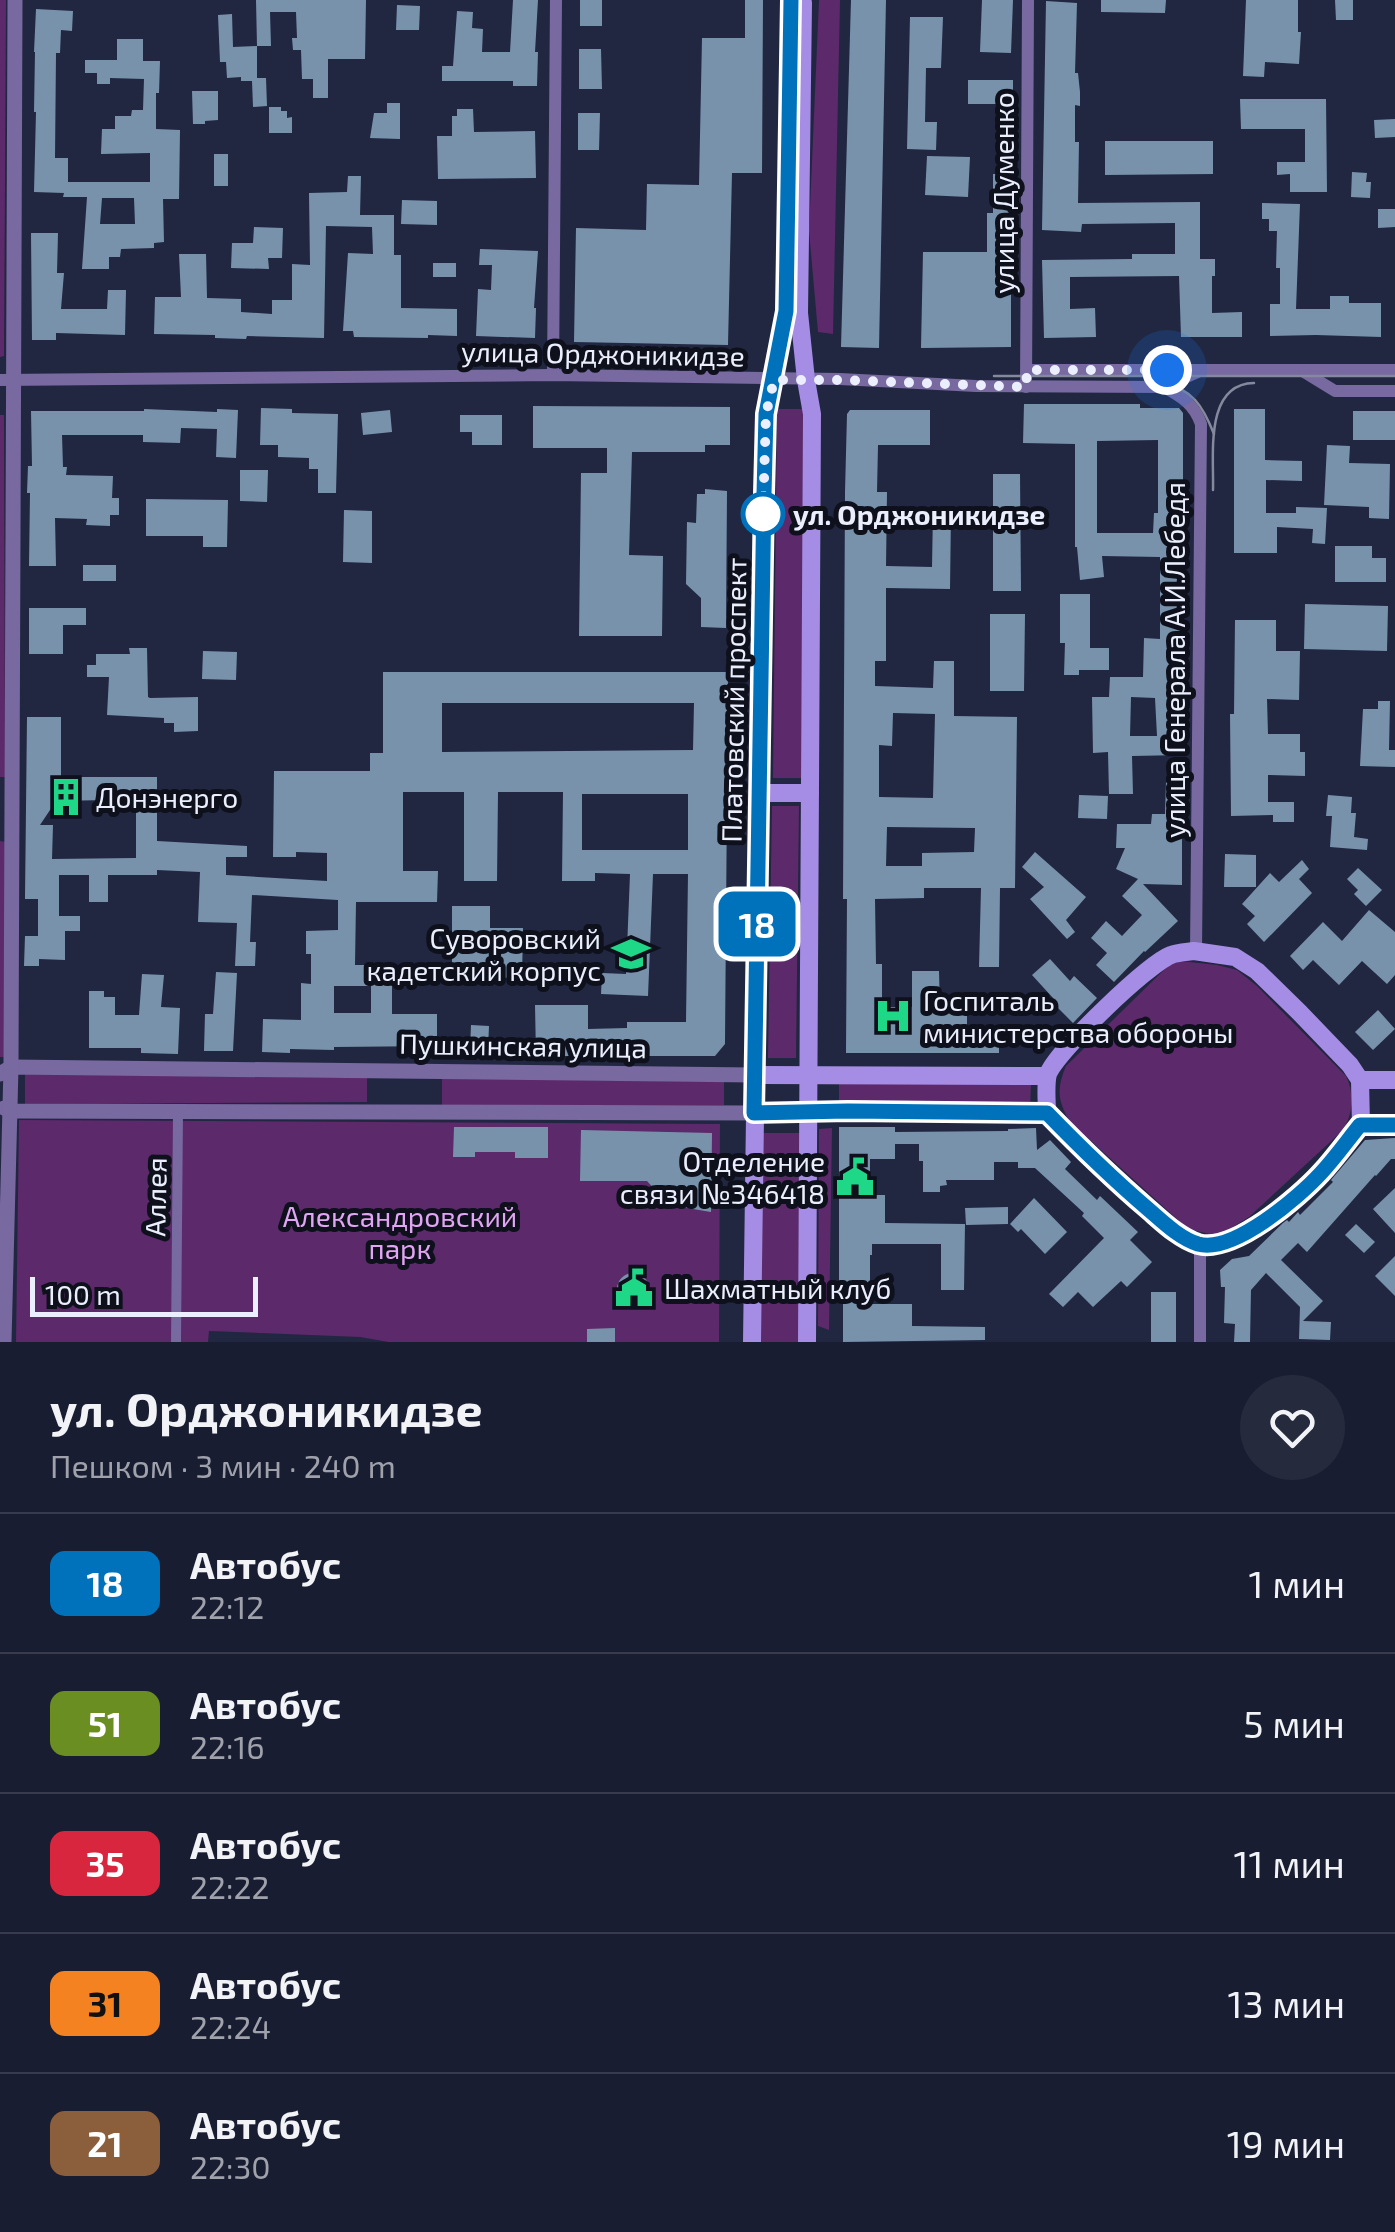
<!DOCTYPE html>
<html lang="ru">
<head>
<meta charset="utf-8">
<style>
	body { margin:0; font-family:"Exo 2",sans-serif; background:#262a3d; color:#f1f3f6; height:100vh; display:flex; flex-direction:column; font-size:38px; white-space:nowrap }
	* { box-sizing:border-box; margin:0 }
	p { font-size:32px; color:#9fa2ab }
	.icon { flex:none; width:55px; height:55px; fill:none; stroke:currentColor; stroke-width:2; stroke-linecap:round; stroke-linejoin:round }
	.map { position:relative; height:1342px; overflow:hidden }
	.drawer { display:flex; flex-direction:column; background:#191d31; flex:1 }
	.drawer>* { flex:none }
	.badge { padding:0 20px; border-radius:15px; font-size:35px; line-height:65px }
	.scale { position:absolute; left:30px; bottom:25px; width:228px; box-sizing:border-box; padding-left:10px; border:5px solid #ebeffd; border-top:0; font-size:28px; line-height:35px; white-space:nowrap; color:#ebeffd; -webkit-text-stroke:8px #0e111c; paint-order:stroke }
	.you { position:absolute; width:50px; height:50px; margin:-25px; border:8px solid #fff; border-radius:50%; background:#1a73e8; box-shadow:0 0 0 15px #1a73e833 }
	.map>.badge { position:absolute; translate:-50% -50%; box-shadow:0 0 0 5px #fff }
	.round { display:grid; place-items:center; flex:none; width:105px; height:105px; border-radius:52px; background:#262a3d }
	.overview { display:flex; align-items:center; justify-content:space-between; height:170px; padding:0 50px }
	h1 { font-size:48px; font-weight:700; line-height:75px }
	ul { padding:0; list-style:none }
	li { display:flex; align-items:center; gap:30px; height:140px; padding:0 50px; border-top:2px solid #373b4d }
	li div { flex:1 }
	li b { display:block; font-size:38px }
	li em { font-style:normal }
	li .badge { min-width:110px; font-weight:700; text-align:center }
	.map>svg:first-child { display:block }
</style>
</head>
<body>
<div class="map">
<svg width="1395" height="1342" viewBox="0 0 1395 1342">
	<rect width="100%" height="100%" fill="#212741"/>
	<!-- green -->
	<g fill="#5c296a">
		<path d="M0,0H6L4,356L0,357Z"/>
		<path d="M819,0H840L833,334L818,332L809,231Z"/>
		<path d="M777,409H805L801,778H773Z"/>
		<path d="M0,415H4L5,777H0Z"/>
		<path d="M772,806H799L796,1058H768Z"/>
		<path d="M0,841L6,842L5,1057H0Z"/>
		<path d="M1181,961L1217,965L1237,970L1257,986L1346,1076C1355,1094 1353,1117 1341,1132L1249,1217L1218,1236L1188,1229L1070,1122C1058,1101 1056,1090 1066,1066L1170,964Z"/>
		<path d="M25,1074L367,1078V1102L25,1104Z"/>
		<path d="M442,1078L724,1082V1105H442Z"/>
		<path d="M839,1082L1031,1084L1030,1109L839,1107Z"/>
		<path d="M19,1120L720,1124L719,1342H389L360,1337L209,1331L208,1342H16Z"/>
		<path d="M832,1128L829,1330L818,1326L819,1129Z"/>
		<path d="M758,1133H803L801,1342H758Z"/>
	</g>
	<!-- building -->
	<g fill="#7992ac" fill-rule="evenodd">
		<path d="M256,0H366L365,59H328V98H313V79H302L301,50H293L292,38H297L296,12H270L271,46H257Z"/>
		<path d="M513,0H538L535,52H538L537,86H513V81H442V66H453L457,11L473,12L472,28L483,29L482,52H510Z"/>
		<rect x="580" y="0" width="22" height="26"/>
		<path d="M745,0H763L762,173H732L728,345L574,342L576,228L646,230L647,184L699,185L702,38H745Z"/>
		<path d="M851,0H886L879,348L841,347Z"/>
		<path d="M982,0H1013L1011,53L980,52Z"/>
		<path d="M1101,0H1166L1165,13L1101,12Z"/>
		<path d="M1246,0H1298V32H1301L1299,64L1265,62L1264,77L1243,76Z"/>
		<path d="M1335,0H1353V20H1336Z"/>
		<path d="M1046,1L1077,3L1075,73H1078L1080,92V106L1075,105V142H1079L1078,203L1200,202V259H1215V276H1212V313L1242,312V337H1181L1179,276L1070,277V309L1095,308L1096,337L1044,338L1042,260L1132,259V254H1175V223L1082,224L1081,232L1042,230Z"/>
		<path d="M397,5L420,6L419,30H396Z"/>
		<path d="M36,9L73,11L72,31L61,30L60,53H56L55,158H68V182H150V153L101,154L102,129H115V116H131L132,110H143L144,79L110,78V84H97V73H85V60H117V39H143V61H160L159,93H156V129L180,130L179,199H163L164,242L154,243V248L121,249L120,257H109V269H82L87,197H63L64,193L34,192L36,112H34L35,52H34ZM102,198H134L135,224H100Z"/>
		<path d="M232,14L233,47L257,46V78H266L267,106L253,107L252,81H241V77L227,78L226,62H220L218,15Z"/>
		<path d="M910,17H943L941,68H926L925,122H937L936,150L907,149Z"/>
		<path d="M579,49H601L602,89H579Z"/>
		<rect x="968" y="80" width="45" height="24"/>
		<path d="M192,91H218V120L205,121V124H193Z"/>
		<path d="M1240,99H1326L1327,192H1290V174L1277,175V162H1305V129H1241Z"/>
		<path d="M387,103H400V139L370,138L374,113H387Z"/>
		<path d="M269,107H281V111H287V118L292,117V133H269Z"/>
		<path d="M457,109H473L474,132L535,131L536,178L438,179L437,136H452V116H457Z"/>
		<path d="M578,113H600L599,150H578Z"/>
		<path d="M1395,119V137L1375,138L1374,120Z"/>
		<path d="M1105,141H1213V174L1105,175Z"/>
		<rect x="214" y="154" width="14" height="32"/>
		<path d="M927,156L970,157L968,197L925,195Z"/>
		<path d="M1352,172L1367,173L1366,182H1371L1370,198L1351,197Z"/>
		<path d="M993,174H1011V347L921,348L923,252H987V213H993Z"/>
		<path d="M348,176H361L360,215H394V255H401V308L457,309V336L428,335V338L354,337L353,331H343L348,253L373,254L372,227L326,226L324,338L247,336L246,339L215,338V335L154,334L155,297H181L179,254H206L207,298L241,299V312L272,314V300H292V264L310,265L309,193L347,192Z"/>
		<path d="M402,200L437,201V225L401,224Z"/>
		<path d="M1262,203L1300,204L1296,309H1330V296H1349V303H1381V337L1316,335L1270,336V304H1280V268H1276L1277,231H1269V219H1262Z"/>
		<path d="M1378,209H1395V227L1378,228Z"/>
		<path d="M254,227L283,228L282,258H268L269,269L231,268L232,243H253Z"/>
		<path d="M31,233H58L57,273H64L61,309H107L108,290H126L125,335L56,333V340H32Z"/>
		<path d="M480,249L538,251L534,308H536L535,338L476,336L478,289L491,290L492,265H479Z"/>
		<rect x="433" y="263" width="23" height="14"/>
		<path d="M1024,404H1140V408H1179L1183,413V620H1186L1182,668V755L1132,756L1133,794H1109L1108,752L1093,753L1092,697H1109L1110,677H1143L1144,638L1160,639V557L1102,556L1104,577L1080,580L1077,547H1075V444L1023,443ZM1158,440V513H1154L1153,533H1097V441ZM1131,697L1155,698L1157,736H1130Z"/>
		<path d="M533,406L730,407V445H705V452H632L629,555L663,556L662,636H579L581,473H607V448H533Z"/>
		<path d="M261,408L292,409V413L338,414L336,493H318V469H309V458L278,457V445H260Z"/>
		<path d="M144,409L217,412V409L238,410L236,458L216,457L217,429L181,428L180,443L143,442V435H62L63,467H67L66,475L113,476L112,498H119V515H110V526L86,525L87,519L55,518L56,566H29L30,493H27L28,466H32L31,411H144Z"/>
		<path d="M1234,409H1265V460L1302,461V481L1266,480V513H1296V507L1327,508L1325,544L1312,543L1313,529L1277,527V553H1234Z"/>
		<path d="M390,410L392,432L363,435L361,413Z"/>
		<path d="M850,410H930V445H878L877,492H887L886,566L932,567L933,511L951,512L950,589L886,588V661H875V686L933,688L934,661H954V716L1017,717L1015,888H1000L999,967H979L981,888H924V898L875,899L876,964H882V1007H912V971H939L940,1009L967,1010V1026L999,1027V1053H846L847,899H843L845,492L847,414ZM893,713L935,714L933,798L879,797V745L892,746ZM887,827L975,828L974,852L922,853V866H886Z"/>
		<rect x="1353" y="411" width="42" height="29"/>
		<path d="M460,415H502V445H472V432H460Z"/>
		<path d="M1327,445L1350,446L1349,463L1390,464L1389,519L1369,518V507L1324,505Z"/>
		<path d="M240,470H268L267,502L240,501Z"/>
		<path d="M993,474H1020L1021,591H993Z"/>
		<path d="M705,489L727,491L726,628L701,627V598L686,584L687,522L696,523L697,494H705Z"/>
		<path d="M146,499L228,500L227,547H203V536H146Z"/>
		<path d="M344,510L372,511V563L343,562Z"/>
		<path d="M1335,546H1372V558H1386V582H1335Z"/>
		<rect x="83" y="565" width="33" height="16"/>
		<path d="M1060,594H1090V648H1109V670H1079V675H1064L1065,643H1060Z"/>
		<path d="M1305,604L1388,606L1387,651L1304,649Z"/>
		<path d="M29,608H86V625H63V654H29Z"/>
		<path d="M990,614H1025L1024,691H990Z"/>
		<path d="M1235,620H1276V651H1300L1299,700L1267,699L1268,734H1300V752H1305V776L1268,775V802H1294V822H1273V815L1231,816L1230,714H1234Z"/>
		<path d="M129,648H147L148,697L150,698L198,697V731L174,732V723H164V718L107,715L109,677H87V665H96V654H130Z"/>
		<path d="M203,651L237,652L236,680L202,679Z"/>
		<path d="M383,672H728L725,1044L715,1056H536L535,1005H588V1029L627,1028V1022H686L688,874H653L648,996L601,994L602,973L626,974L630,874L595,873V881H562L563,792H498L497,881H464V792H403V871H438L437,902H356L355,965H385V981H392V1014H437V1046L334,1047V1050L290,1049V1053L262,1052L263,1019L301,1020V983L311,984V954H306V931L338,930V900L252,895L250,942H256L255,966H235L237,923L198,922L200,872L157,870V875H108V902H89V875H59V916H80V931H65V960L39,959V966H24L25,936H38V899H25L27,717H61V777H157V841L247,846V857H226V875L327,881V853L296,852V857H273L274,771H370V753H383ZM442,703H694L693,750L442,752ZM582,794H688V850H582ZM107,800L136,801V858L52,859L53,825H40L56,801ZM334,986H371V1013H334Z"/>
		<path d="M1378,701H1390L1389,750H1395V767L1360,766L1363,709H1378Z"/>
		<path d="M1166,782L1181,783L1179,814H1182V885L1143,884L1178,921L1145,952L1144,951L1114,982L1096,965L1107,953L1091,938L1106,921L1122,936L1142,915L1122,896L1138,879L1116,869L1125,848H1116L1117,824H1151L1152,814H1165Z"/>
		<path d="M1079,795L1108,796L1107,819L1078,818Z"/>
		<path d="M1328,795L1352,797L1351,813H1356L1354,837L1368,839L1367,850L1330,847L1332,816H1326Z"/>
		<path d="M1035,852L1086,897L1066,920L1075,932L1067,939L1030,899L1044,887L1022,867Z"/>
		<path d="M1225,854L1256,855V887H1224Z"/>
		<path d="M1302,860L1309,869L1299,879L1312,893L1264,942L1247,924L1255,916L1242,904L1270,873L1279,882Z"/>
		<path d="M1358,868L1382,890L1366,906L1354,894L1358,890L1347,879Z"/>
		<path d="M452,906H490V928H523L522,978L452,977Z"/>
		<path d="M1369,910L1395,932V975L1387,984L1362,961L1339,985L1313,960L1303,970L1290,956L1323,922L1342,941Z"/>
		<path d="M1050,959L1070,981L1074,976L1097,998L1073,1023L1051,1001L1053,998L1032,975Z"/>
		<path d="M216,972L237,973L233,1051H204L205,1014H213Z"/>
		<path d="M142,974L164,975L161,1007L180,1008L178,1054L141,1053V1048H89V991H104V997H115V1015H139Z"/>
		<path d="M1378,1010L1395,1029L1373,1050L1355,1032Z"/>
		<path d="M471,1025L489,1026L488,1050L470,1049Z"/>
		<path d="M454,1127H548V1158H515V1152H475V1157H453Z"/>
		<path d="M839,1127H895V1132L1008,1131V1129L1036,1128L1037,1150L1050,1140L1071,1162L1065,1169L1097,1200L1100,1196L1138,1232L1130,1240L1152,1262L1127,1287L1121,1281L1093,1307L1078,1292L1063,1307L1049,1294L1104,1238L1082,1216L1084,1213L1035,1168H1018V1162H994V1180H946L947,1185L940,1186V1192H923V1161H919V1144H895V1159H870V1195H885V1223L965,1224L964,1290H941V1244H872V1255H870V1304H912V1326L985,1327V1340L843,1342V1300H839Z"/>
		<path d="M581,1130L712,1133L711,1212L669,1205L647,1181H580Z"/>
		<path d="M1395,1138V1159H1391L1376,1176L1375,1175L1307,1252L1298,1243L1281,1260L1323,1301L1303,1321L1331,1322L1330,1340L1299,1339L1300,1307L1266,1273L1251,1290L1250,1342H1234L1235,1324L1224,1323L1225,1287H1221L1220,1270L1232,1259L1249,1256L1283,1223L1287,1220L1289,1222L1298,1212L1300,1215L1333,1182L1331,1180L1365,1140Z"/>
		<path d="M1395,1188V1233L1373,1209Z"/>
		<path d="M1034,1198L1067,1232L1045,1254L1021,1229L1018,1232L1010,1224Z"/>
		<path d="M1008,1207V1224L966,1225L965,1208Z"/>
		<path d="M1356,1224L1375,1242L1364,1253L1345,1235Z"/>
		<path d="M1395,1256V1296L1375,1276Z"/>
		<circle cx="633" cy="1289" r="16"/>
		<rect x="1151" y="1292" width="25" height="50"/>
		<path d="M615,1328V1342H587V1329Z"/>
	</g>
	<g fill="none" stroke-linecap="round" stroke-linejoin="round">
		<!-- pedestrian -->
		<path stroke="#7869a0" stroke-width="10" d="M176,1342L178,1113"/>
		<!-- minor -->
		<g stroke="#7869a0" stroke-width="12">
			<path d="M1027,370H1395"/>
			<path d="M1304,372L1335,391H1395"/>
			<path d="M553,375L556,0"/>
			<path d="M0,380L553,375L840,379L976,386L1164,387L1202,370"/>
			<path d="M1026,387L1028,0"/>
			<path d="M1164,387C1182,397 1194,404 1201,424L1196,951"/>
			<path d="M1200,1244V1342"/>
		</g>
		<!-- tertiary -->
		<g stroke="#7869a0" stroke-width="15">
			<path d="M0,1074L11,1067L754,1075"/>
			<path d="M4,1108L10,1111L754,1113"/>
			<path d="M4,1342L11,1067L15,0"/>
		</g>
		<!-- secondary -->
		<g stroke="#a58ce4" stroke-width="18">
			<path d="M803,3L799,313L806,380L812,414L807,1342"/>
			<path d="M759,793H810"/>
			<path d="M1194,951L1235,957L1257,971L1300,1013L1350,1065L1360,1080L1361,1125C1348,1141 1335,1157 1321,1172C1299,1197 1234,1254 1198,1244C1179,1238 1162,1221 1148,1209C1113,1179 1079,1146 1047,1113C1047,1101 1045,1085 1048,1074C1057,1051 1148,964 1171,955C1178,952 1187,952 1194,951Z"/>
			<path d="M754,1075L1047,1076"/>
			<path d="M1360,1080H1395"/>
			<path d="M754,1113L848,1111L1047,1113"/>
			<path d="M1361,1125H1395"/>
			<path d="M752,1342L763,514L766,414L786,311L791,0"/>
		</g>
		<!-- tram -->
		<g stroke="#84899d" stroke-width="2.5">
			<path d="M994,376H1395"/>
			<path d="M1162,381C1193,391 1202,404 1214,434"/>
			<path d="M1213,490C1214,455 1204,384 1254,383"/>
		</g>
	</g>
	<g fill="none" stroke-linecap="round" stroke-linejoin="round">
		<!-- line casing -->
		<g stroke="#fff" stroke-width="22">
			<path id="line" d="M791,0L786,311L766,414L764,494L754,1113L848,1111L1047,1113C1079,1146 1113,1179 1148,1209C1162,1221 1179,1238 1198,1244C1233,1254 1299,1197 1321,1173C1335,1158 1347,1141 1360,1125H1395"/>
		</g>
		<!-- line -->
		<use href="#line" stroke="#0072bc" stroke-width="15"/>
		<!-- walk -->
		<path stroke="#ebeffd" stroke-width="10" stroke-dasharray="0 18" d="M763,514L766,414L774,380H840L1026,387L1027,370H1167"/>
	</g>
	<!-- icons -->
	<defs>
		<g id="building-bare" transform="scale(3)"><path d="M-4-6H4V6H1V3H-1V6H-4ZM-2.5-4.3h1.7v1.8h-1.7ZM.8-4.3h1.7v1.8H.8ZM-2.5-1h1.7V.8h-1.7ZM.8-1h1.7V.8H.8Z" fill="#1ed888" stroke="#0e111c" stroke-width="2.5" paint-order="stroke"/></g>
		<g id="university-bare" transform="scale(3)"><path d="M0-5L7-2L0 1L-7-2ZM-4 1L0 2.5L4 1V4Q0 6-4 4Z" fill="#1ed888" stroke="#0e111c" stroke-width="2.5" paint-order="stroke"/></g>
		<g id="hospital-bare" transform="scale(3)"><path d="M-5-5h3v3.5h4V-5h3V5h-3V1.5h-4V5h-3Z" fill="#1ed888" stroke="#0e111c" stroke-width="2.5" paint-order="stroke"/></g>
		<g id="civic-bare" transform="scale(3)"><path d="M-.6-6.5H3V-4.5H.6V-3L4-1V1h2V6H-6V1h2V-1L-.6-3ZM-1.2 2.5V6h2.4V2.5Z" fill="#1ed888" stroke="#0e111c" stroke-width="2.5" paint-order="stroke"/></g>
	</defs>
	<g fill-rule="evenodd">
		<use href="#building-bare" x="66" y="797"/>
		<use href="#university-bare" x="631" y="954"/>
		<use href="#hospital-bare" x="893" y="1016"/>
		<use href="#civic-bare" x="855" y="1177"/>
		<use href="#civic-bare" x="634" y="1288"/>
	</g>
	<!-- markers -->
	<circle fill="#fff" stroke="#0072bc" stroke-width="5" cx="763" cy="514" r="20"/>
	<g text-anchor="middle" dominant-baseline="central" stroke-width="10" stroke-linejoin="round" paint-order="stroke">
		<!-- street labels -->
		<g font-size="28" fill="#ebeffd" stroke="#0e111c">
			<text transform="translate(1003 193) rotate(-90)">улица Думенко</text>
			<text transform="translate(603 353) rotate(1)">улица Орджоникидзе</text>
			<text transform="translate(1174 660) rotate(-90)">улица Генерала А.И.Лебедя</text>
			<text transform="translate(733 700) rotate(-89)">Платовский проспект</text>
			<text transform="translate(523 1045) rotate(1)">Пушкинская улица</text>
			<text transform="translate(155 1197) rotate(-89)">Аллея</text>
		</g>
		<!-- stop labels -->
		<g font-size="28" font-weight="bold" fill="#ebeffd" stroke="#0e111c" text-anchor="start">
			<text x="793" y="514">ул. Орджоникидзе</text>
		</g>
		<!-- poi labels -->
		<g font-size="28" fill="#ebeffd" stroke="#0e111c" text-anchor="start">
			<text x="96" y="797">Донэнерго</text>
			<text x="601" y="938" text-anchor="end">Суворовский<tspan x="601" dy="32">кадетский корпус</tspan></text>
			<text x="923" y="1000">Госпиталь<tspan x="923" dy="32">министерства обороны</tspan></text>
			<text x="825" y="1161" text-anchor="end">Отделение<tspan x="825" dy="32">связи №346418</tspan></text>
			<text x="664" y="1288">Шахматный клуб</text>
		</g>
		<!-- park labels -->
		<g font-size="28" fill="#e2a5f3" stroke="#0e111c">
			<text x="400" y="1216">Александровский<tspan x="400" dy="32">парк</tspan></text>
		</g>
	</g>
</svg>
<div class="scale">100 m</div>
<div class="you" style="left:1167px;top:370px"></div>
<b class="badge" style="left:757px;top:924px;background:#0072bc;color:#fff">18</b>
</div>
<section class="drawer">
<div class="overview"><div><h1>ул. Орджоникидзе</h1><p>Пешком · 3 мин · 240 m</p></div><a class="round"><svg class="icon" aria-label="heart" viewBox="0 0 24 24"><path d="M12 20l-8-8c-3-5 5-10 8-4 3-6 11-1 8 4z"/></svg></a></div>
<ul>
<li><span class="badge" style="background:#0072bc;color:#fff">18</span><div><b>Автобус</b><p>22:12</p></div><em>1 мин</em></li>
<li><span class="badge" style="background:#6b8e23;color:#fff">51</span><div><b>Автобус</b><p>22:16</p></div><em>5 мин</em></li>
<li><span class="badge" style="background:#d7263d;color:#fff">35</span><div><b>Автобус</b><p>22:22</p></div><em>11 мин</em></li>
<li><span class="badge" style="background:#f58220;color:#111">31</span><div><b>Автобус</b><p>22:24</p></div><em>13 мин</em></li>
<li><span class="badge" style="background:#8b5e3c;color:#fff">21</span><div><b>Автобус</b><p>22:30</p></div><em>19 мин</em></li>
</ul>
</section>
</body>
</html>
